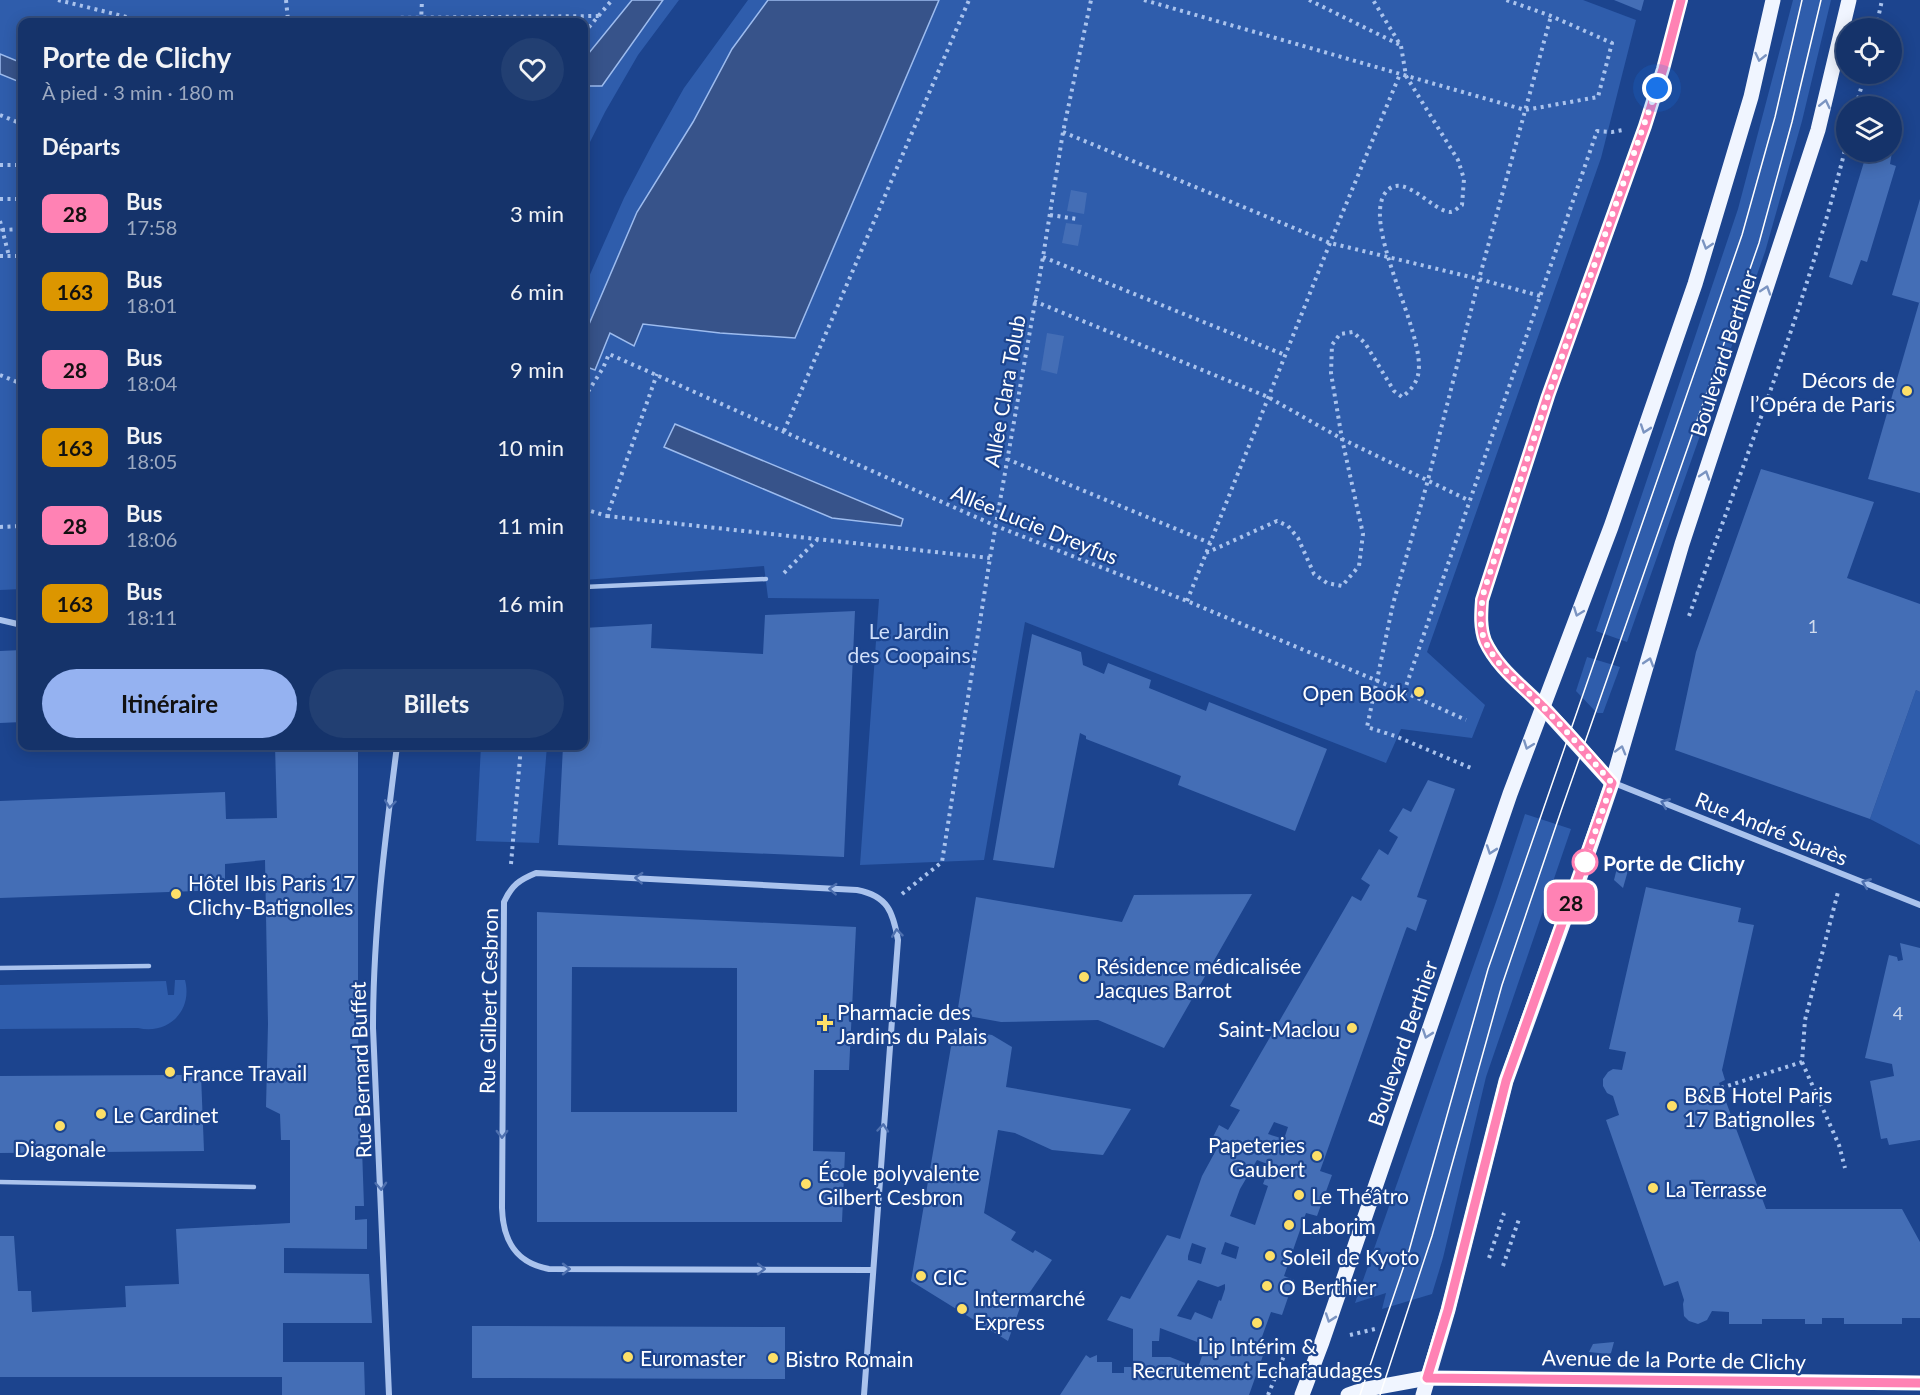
<!DOCTYPE html>
<html lang="fr">
<head>
<meta charset="utf-8">
<style>
	body { margin:0; font-family:Lato,sans-serif; background:#223f72; color:#f1f3f6; height:100vh; display:flex; flex-direction:column; font-size:22px; white-space:nowrap }
	* { box-sizing:border-box; margin:0 }
	p { font-size:20px; color:#9daac1 }
	.icon { flex:none; width:33px; height:33px; fill:none; stroke:currentColor; stroke-width:2; stroke-linecap:round; stroke-linejoin:round }
	.map { position:relative; flex:1; overflow:hidden }
	.panel { position:absolute; left:18px; top:18px; width:570px; height:732px; display:flex; flex-direction:column; background:#15336a; border-radius:12px; box-shadow:0 3px 15px #0003,0 0 0 2px #344e7e }
	.panel>* { flex:none }
	.badge { padding:0 12px; border-radius:9px; font-size:21px; line-height:39px }
	.buttons { position:absolute; left:1836px; top:18px; display:grid; gap:12px }
	.buttons a { display:grid; place-items:center; width:66px; height:66px; border-radius:50%; background:#15336a; box-shadow:0 3px 15px #0003,0 0 0 2px #344e7e; font-size:30px }
	.you { position:absolute; width:30px; height:30px; margin:-15px; border:4px solid #fff; border-radius:50%; background:#1a73e8; box-shadow:0 0 0 9px #1a73e833 }
	.map>.badge { position:absolute; translate:-50% -50%; box-shadow:0 0 0 3px #fff }
	h2 { padding:0 24px; font-size:22px; line-height:54px }
	.round { display:grid; place-items:center; flex:none; width:63px; height:63px; border-radius:32px; background:#223f72 }
	.summary { display:flex; align-items:center; justify-content:space-between; height:102px; padding:0 24px }
	h1 { font-size:28px; font-weight:700; line-height:45px }
	.primary-button { display:flex; gap:12px; margin-top:auto; padding:12px 24px }
	.primary-button a { flex:1; height:69px; border-radius:36px; background:#95b2f1; color:#111; font-size:24px; font-weight:700; line-height:69px; text-align:center }
	.primary-button a+a { background:#223f72; color:#f1f3f6 }
	ul { padding:0; list-style:none }
	li { display:flex; align-items:center; gap:18px; height:78px; padding:0 24px }
	li div { flex:1 }
	li b { display:block; font-size:22px }
	li em { font-style:normal }
	li .badge { min-width:66px; font-weight:700; text-align:center }
	.map>svg:first-child { display:block }
</style>
</head>
<body>
<div class="map">
<svg width="1920" height="1395" viewBox="0 0 1920 1395">
	<rect width="100%" height="100%" fill="#1c448e"/>
	<!-- green -->
	<g fill="#2f5dac">
		<path d="M0,0H679L638,55L605,112L584,154V22H22V589L0,590Z"/>
		<path d="M748,0H1583L1636,20L1601,158L1427,652L1485,705L1472,738L1401,729L1386,763L1025,622L984,860L860,865L879,599L768,598L764,566L584,580V288L624,198L653,143L684,88Z"/>
		<path d="M1793,0H1831L1802,121L1765,252L1627,642L1596,631L1738,209Z"/>
		<path d="M1587,657L1620,667L1603,713H1597L1576,691Z"/>
		<path d="M1916,690L1920,692V845L1870,819Z"/>
		<path d="M481,746H547L539,843L476,841Z"/>
		<path d="M1525,814L1571,829L1486,1077L1443,1258L1432,1294L1382,1309L1386,1293L1355,1303L1497,899Z"/>
		<path d="M175,980H185C193,1011 168,1035 138,1028L0,1029V985L166,981L168,995H174Z"/>
	</g>
	<!-- water -->
	<g fill="#37538a" stroke="#9dbcef" stroke-width="1.5">
		<path d="M632,0H663L602,86H584V59Z"/>
		<path d="M768,0H939L795,338L720,333L643,324L634,346L610,333L595,370L584,366V336L637,212L693,122L732,49Z"/>
		<path d="M0,54L22,63V83L0,74Z"/>
		<path d="M675,424L903,519L901,526L832,518L664,447Z"/>
	</g>
	<!-- building -->
	<g fill="#446eb6" fill-rule="evenodd">
		<path d="M1614,0H1644L1641,11Z"/>
		<path d="M1867,152H1892L1890,164L1896,166L1867,262L1861,260L1852,285L1829,277Z"/>
		<path d="M1071,190L1087,193L1084,214L1067,211Z"/>
		<path d="M1920,199V303L1892,295Z"/>
		<path d="M1066,223L1082,225L1078,246L1062,243Z"/>
		<path d="M1919,303H1920V493L1868,479Z"/>
		<path d="M1047,333L1064,336L1057,374L1041,370Z"/>
		<path d="M1761,469L1874,502L1847,578L1920,604V692L1916,690L1870,819L1675,750L1696,652Z"/>
		<path d="M855,611L844,857L558,845L563,746H584V628L652,624L651,648L763,654L765,615Z"/>
		<path d="M1032,634L1081,652L1083,665L1104,674L1108,663L1151,680L1149,688L1206,711L1209,702L1327,749L1295,831L1178,785L1181,776L1086,739V736L1080,733L1054,868L993,860Z"/>
		<path d="M22,650V722L0,723V651Z"/>
		<path d="M275,746H358V1033L364,1206H355V1220L367,1219V1249L284,1248V1273L369,1274L372,1323H283V1362H364L365,1395H282V1377H0V1236H14L18,1291H31L32,1312L126,1307L125,1286L179,1284L176,1229L290,1223V1140H281L280,1114L266,1107L268,1024L265,860L225,864V890L0,898V801L225,792L226,819L277,818Z"/>
		<path d="M1428,780L1455,789L1417,897L1427,900L1416,931L1407,927L1406,929L1320,1171L1332,1175L1317,1216L1306,1213L1284,1276L1294,1280L1282,1315L1271,1312L1259,1345L1266,1347L1249,1395H1060L1086,1355L1090,1358L1097,1355V1362H1112V1373H1124V1367H1133V1329L1107,1320L1121,1296L1130,1299L1167,1235L1180,1239L1202,1176L1221,1141L1213,1137L1219,1125L1228,1130L1240,1110L1230,1106L1352,896L1361,901L1370,885L1361,879L1379,849L1388,855L1398,837L1389,831L1403,808L1411,812ZM1274,1122L1288,1127L1284,1139L1268,1134ZM1257,1160L1270,1165L1263,1184L1268,1186L1255,1225L1230,1216L1240,1189ZM1225,1242L1239,1247L1236,1259L1221,1254ZM1192,1243L1206,1248L1201,1264L1188,1260V1256ZM1198,1280L1218,1287L1225,1284V1289L1221,1301L1219,1300L1212,1319L1195,1312L1191,1320L1177,1316ZM1160,1328L1200,1343L1202,1356L1198,1368L1170,1357H1152V1341H1159Z"/>
		<path d="M1619,860L1629,867L1623,888L1614,880Z"/>
		<path d="M1646,887L1741,908L1738,922L1754,925L1722,1070L1725,1080L1719,1083L1766,1209H1902L1920,1242V1318H1902V1324H1844V1318H1822V1324H1805V1319H1762V1324H1729V1312L1712,1311L1707,1320L1698,1324L1689,1321L1684,1316L1683,1304L1684,1300L1678,1281L1664,1286L1606,1120L1619,1115L1613,1096L1607,1093L1603,1086V1079L1608,1072L1613,1069L1622,1070L1626,1052L1609,1049Z"/>
		<path d="M1252,894L1164,1048L1098,1020L1001,1022L957,1014L976,897L1122,922L1134,895Z"/>
		<path d="M537,912L856,927L849,1070H814L813,1151L845,1152L842,1222H537ZM572,967L737,968V1112H571Z"/>
		<path d="M1900,943L1920,948V1140L1889,1145L1887,1138L1881,1139L1870,1081L1894,1076L1892,1064L1865,1058L1889,955L1897,957L1898,961L1903,960Z"/>
		<path d="M954,1029L992,1035L1012,1047L1006,1087L1131,1109L1103,1155L1052,1150L1015,1133L998,1130L984,1213L1016,1232L1011,1240L1033,1253L1035,1250L1052,1260L1021,1305L1008,1341L911,1281Z"/>
		<path d="M169,1075H201L204,1151L0,1153V1076Z"/>
		<path d="M472,1326L785,1327V1379L472,1378Z"/>
		<path d="M1614,1342L1611,1353L1608,1354L1589,1352L1593,1344Z"/>
	</g>
	<g fill="none" stroke-linecap="round" stroke-linejoin="round">
		<!-- path -->
		<g stroke="#aac3ed" stroke-width="4" stroke-dasharray="3 4.5" stroke-linecap="butt">
			<path d="M58,0L131,18L168,20L599,16"/>
			<path d="M286,0L288,20"/>
			<path d="M1144,0L1525,110L1598,97L1612,43L1551,16L1506,0"/>
			<path d="M1309,0L1400,45"/>
			<path d="M421,22L422,0"/>
			<path d="M1876,28L1882,0"/>
			<path d="M584,33L612,0"/>
			<path d="M1856,106L1865,74"/>
			<path d="M0,115L22,124"/>
			<path d="M1063,132L1330,243L1479,279L1428,480L1393,604L1367,727L1395,736L1471,768"/>
			<path d="M0,165H22"/>
			<path d="M0,199H22"/>
			<path d="M1050,215L1077,219"/>
			<path d="M0,221L9,256"/>
			<path d="M2,230L22,229"/>
			<path d="M0,256H22"/>
			<path d="M1043,257L1285,355"/>
			<path d="M1540,296L1479,279L1551,16"/>
			<path d="M1034,301L1268,397L1342,439L1470,501"/>
			<path d="M0,375L22,384"/>
			<path d="M584,398L603,368L609,354L996,526L1187,601L1404,692L1466,720"/>
			<path d="M784,431L969,0"/>
			<path d="M1007,459L1210,543"/>
			<path d="M584,509L607,516L657,374"/>
			<path d="M607,516L990,558"/>
			<path d="M0,527L22,526"/>
			<path d="M1206,553L1277,521L1288,526L1298,538L1314,574L1327,583L1342,586L1359,566L1363,534L1342,439L1331,373L1332,345L1340,334L1353,332L1365,343L1394,391L1402,397C1409,392 1416,384 1418,375C1428,334 1355,217 1389,189C1406,175 1433,211 1450,212C1455,212 1458,207 1462,205L1464,179L1458,160L1406,76L1401,46L1373,0"/>
			<path d="M784,573L817,540"/>
			<path d="M1187,601L1330,243L1400,74"/>
			<path d="M1689,616C1744,461 1806,306 1846,146"/>
			<path d="M1404,692L1597,131L1612,132L1623,130"/>
			<path d="M511,864L521,746"/>
			<path d="M902,894L942,862L990,558L1043,257L1063,132L1091,0"/>
			<path d="M1802,1062L1839,1145L1845,1168"/>
			<path d="M1721,1088L1802,1062L1805,1020L1838,892"/>
			<path d="M1489,1258L1504,1213"/>
			<path d="M1503,1266L1519,1219"/>
			<path d="M1350,1335L1375,1329"/>
			<path d="M1268,1395L1286,1351"/>
		</g>
		<!-- service -->
		<g stroke="#aac3ed" stroke-width="4.5">
			<path d="M19,557L22,583"/>
			<path d="M584,587L766,579"/>
			<path d="M0,968L149,966"/>
			<path d="M0,1182L254,1187"/>
		</g>
		<!-- minor -->
		<g stroke="#aac3ed" stroke-width="6">
			<path d="M0,620L22,625"/>
			<path d="M1542,706C1508,674 1476,652 1482,600L1548,396L1645,126L1663,69L1681,0"/>
			<path d="M1614,783L1920,905"/>
			<path d="M389,1395L373,1028C373,933 385,839 397,746"/>
			<path d="M864,1395L898,940C893,912 888,896 857,890L536,873C519,880 512,885 504,902L502,1208C503,1240 515,1263 549,1269L872,1270"/>
		</g>
		<!-- primary -->
		<g stroke="#f0f5ff" stroke-width="15">
			<path d="M1542,706L1612,783"/>
			<path d="M1302,1395L1322,1342L1510,794L1611,527L1695,284L1751,97L1773,0"/>
			<path d="M1348,1395L1362,1390L1427,1378L1920,1383"/>
			<path d="M1423,1395L1448,1310L1506,1081L1581,874L1612,783L1682,544L1818,130L1849,0"/>
		</g>
		<!-- tram -->
		<g stroke="#fff" stroke-width="1.5">
			<path d="M1360,1395L1409,1251L1488,969L1742,235L1775,117L1802,0"/>
			<path d="M1380,1395L1432,1236L1502,985L1561,811L1759,243L1792,122L1821,0"/>
		</g>
	</g>
	<!-- one-way arrows -->
	<defs><path id="oneway-chevron" d="M-2-3.5L2.5 0L-2 3.5" fill="none" stroke-width="1.6" stroke-linecap="round" stroke-linejoin="round" transform="scale(1.5)"/></defs>
	<g stroke="#7b94c1">
		<use href="#oneway-chevron" transform="translate(1760 57) rotate(103)"/>
		<use href="#oneway-chevron" transform="translate(1825 104) rotate(-77)"/>
		<use href="#oneway-chevron" transform="translate(1707 245) rotate(107)"/>
		<use href="#oneway-chevron" transform="translate(1766 290) rotate(-72)"/>
		<use href="#oneway-chevron" transform="translate(1645 429) rotate(109)"/>
		<use href="#oneway-chevron" transform="translate(1705 475) rotate(-72)"/>
		<use href="#oneway-chevron" transform="translate(1578 612) rotate(111)"/>
		<use href="#oneway-chevron" transform="translate(1649 662) rotate(-73)"/>
		<use href="#oneway-chevron" transform="translate(1528 745) rotate(110)"/>
		<use href="#oneway-chevron" transform="translate(1621 750) rotate(-74)"/>
		<use href="#oneway-chevron" transform="translate(1491 850) rotate(109)"/>
		<use href="#oneway-chevron" transform="translate(1427 1034) rotate(109)"/>
		<use href="#oneway-chevron" transform="translate(1330 1318) rotate(109)"/>
	</g>
	<g stroke="#4e70af">
		<use href="#oneway-chevron" transform="translate(1665 803) rotate(-158)"/>
		<use href="#oneway-chevron" transform="translate(390 804) rotate(97)"/>
		<use href="#oneway-chevron" transform="translate(639 878) rotate(-177)"/>
		<use href="#oneway-chevron" transform="translate(1866 883) rotate(-158)"/>
		<use href="#oneway-chevron" transform="translate(833 889) rotate(-177)"/>
		<use href="#oneway-chevron" transform="translate(897 933) rotate(-97)"/>
		<use href="#oneway-chevron" transform="translate(883 1128) rotate(-85)"/>
		<use href="#oneway-chevron" transform="translate(502 1134) rotate(90)"/>
		<use href="#oneway-chevron" transform="translate(381 1186) rotate(87)"/>
		<use href="#oneway-chevron" transform="translate(566 1269)"/>
		<use href="#oneway-chevron" transform="translate(761 1269)"/>
	</g>
	<g fill="none" stroke-linecap="round" stroke-linejoin="round">
		<!-- line casing -->
		<g stroke="#fff" stroke-width="14">
			<path id="line" d="M1681,0L1663,69L1645,126L1548,396L1482,600C1481,614 1480,628 1485,641C1498,669 1523,686 1543,707C1567,731 1589,757 1612,783L1506,1081L1448,1310L1427,1378L1920,1383"/>
		</g>
		<!-- line -->
		<use href="#line" stroke="#ff82b4" stroke-width="9"/>
		<!-- walk -->
		<path stroke="#fff" stroke-width="6" stroke-dasharray="0 10.8" d="M1585,862L1612,783C1589,757 1567,731 1543,707C1523,686 1498,669 1485,641C1478,625 1481,608 1484,591L1548,396L1657,88"/>
	</g>
	<!-- markers -->
	<g fill="#fddf68" stroke="#1c448e" stroke-width="2">
		<circle cx="1907" cy="391" r="6"/>
		<circle cx="1419" cy="692" r="6"/>
		<circle cx="176" cy="894" r="6"/>
		<circle cx="1084" cy="977" r="6"/>
		<path d="M822 1014h6v6h6v6h-6v6h-6v-6h-6v-6h6z"/>
		<circle cx="1352" cy="1028" r="6"/>
		<circle cx="170" cy="1072" r="6"/>
		<circle cx="1672" cy="1106" r="6"/>
		<circle cx="101" cy="1114" r="6"/>
		<circle cx="60" cy="1126" r="6"/>
		<circle cx="1317" cy="1156" r="6"/>
		<circle cx="806" cy="1184" r="6"/>
		<circle cx="1653" cy="1188" r="6"/>
		<circle cx="1299" cy="1195" r="6"/>
		<circle cx="1289" cy="1225" r="6"/>
		<circle cx="1270" cy="1256" r="6"/>
		<circle cx="921" cy="1276" r="6"/>
		<circle cx="1267" cy="1286" r="6"/>
		<circle cx="962" cy="1309" r="6"/>
		<circle cx="1257" cy="1323" r="6"/>
		<circle cx="628" cy="1357" r="6"/>
		<circle cx="773" cy="1358" r="6"/>
	</g>
	<circle fill="#fff" stroke="#ff82b4" stroke-width="3" cx="1585" cy="862" r="12"/>
	<g text-anchor="middle" dominant-baseline="central" stroke-width="4.5" stroke-linejoin="round" paint-order="stroke">
		<!-- number labels -->
		<g font-size="18" fill="#d0dbed">
			<text x="1813" y="626">1</text>
			<text x="1898" y="1013">4</text>
		</g>
		<!-- street labels -->
		<g font-size="21" fill="#fff" stroke="#1c448e">
			<text transform="translate(1723 353) rotate(-72)">Boulevard Berthier</text>
			<text transform="translate(1004 391) rotate(-80)">Allée Clara Tolub</text>
			<text transform="translate(1035 524) rotate(22)">Allée Lucie Dreyfus</text>
			<text transform="translate(1772 828) rotate(22)">Rue André Suarès</text>
			<text transform="translate(488 1001) rotate(-89)">Rue Gilbert Cesbron</text>
			<text transform="translate(1402 1043) rotate(-71)">Boulevard Berthier</text>
			<text transform="translate(360 1070) rotate(-92)">Rue Bernard Buffet</text>
			<text transform="translate(1674 1359) rotate(1)">Avenue de la Porte de Clichy</text>
		</g>
		<!-- poi labels -->
		<g font-size="21" fill="#fff" stroke="#1c448e" text-anchor="start">
			<text x="1895" y="379" text-anchor="end">Décors de<tspan x="1895" dy="24">l’Opéra de Paris</tspan></text>
			<text x="1407" y="692" text-anchor="end">Open Book</text>
			<text x="188" y="882">Hôtel Ibis Paris 17<tspan x="188" dy="24">Clichy-Batignolles</tspan></text>
			<text x="1096" y="965">Résidence médicalisée<tspan x="1096" dy="24">Jacques Barrot</tspan></text>
			<text x="837" y="1011">Pharmacie des<tspan x="837" dy="24">Jardins du Palais</tspan></text>
			<text x="1340" y="1028" text-anchor="end">Saint-Maclou</text>
			<text x="182" y="1072">France Travail</text>
			<text x="1684" y="1094">B&amp;B Hotel Paris<tspan x="1684" dy="24">17 Batignolles</tspan></text>
			<text x="113" y="1114">Le Cardinet</text>
			<text x="1305" y="1144" text-anchor="end">Papeteries<tspan x="1305" dy="24">Gaubert</tspan></text>
			<text x="60" y="1148" text-anchor="middle">Diagonale</text>
			<text x="818" y="1172">École polyvalente<tspan x="818" dy="24">Gilbert Cesbron</tspan></text>
			<text x="1665" y="1188">La Terrasse</text>
			<text x="1311" y="1195">Le Théâtro</text>
			<text x="1301" y="1225">Laborim</text>
			<text x="1282" y="1256">Soleil de Kyoto</text>
			<text x="933" y="1276">CIC</text>
			<text x="1279" y="1286">O Berthier</text>
			<text x="974" y="1297">Intermarché<tspan x="974" dy="24">Express</tspan></text>
			<text x="1257" y="1345" text-anchor="middle">Lip Intérim &amp;<tspan x="1257" dy="24">Recrutement Echafaudages</tspan></text>
			<text x="640" y="1357">Euromaster</text>
			<text x="785" y="1358">Bistro Romain</text>
		</g>
		<!-- park labels -->
		<g font-size="21" fill="#d0dffa" stroke="#1c448e">
			<text x="909" y="630">Le Jardin<tspan x="909" dy="24">des Coopains</tspan></text>
		</g>
		<!-- stop labels -->
		<g font-size="21" font-weight="bold" fill="#fff" stroke="#1c448e" text-anchor="start">
			<text x="1603" y="862">Porte de Clichy</text>
		</g>
	</g>
</svg>
<div class="buttons">
<a><svg class="icon" aria-label="locate" viewBox="0 0 24 24"><circle cx="12" cy="12" r="6"/><path d="M12 2v4M12 18v4M2 12h4M18 12h4"/></svg></a>
<a><svg class="icon" aria-label="layers" viewBox="0 0 24 24"><path d="M12 4l9 5-9 5-9-5zM3 14l9 5 9-5"/></svg></a>
</div>
<div class="you" style="left:1657px;top:88px"></div>
<b class="badge" style="left:1571px;top:902px;background:#ff82b4;color:#111">28</b>
<section class="panel">
<div class="summary"><div><h1>Porte de Clichy</h1><p>À pied · 3 min · 180 m</p></div><a class="round"><svg class="icon" aria-label="heart" viewBox="0 0 24 24"><path d="M12 20l-8-8c-3-5 5-10 8-4 3-6 11-1 8 4z"/></svg></a></div>
<h2>Départs</h2>
<ul>
<li><span class="badge" style="background:#ff82b4;color:#111">28</span><div><b>Bus</b><p>17:58</p></div><em>3 min</em></li>
<li><span class="badge" style="background:#dc9600;color:#111">163</span><div><b>Bus</b><p>18:01</p></div><em>6 min</em></li>
<li><span class="badge" style="background:#ff82b4;color:#111">28</span><div><b>Bus</b><p>18:04</p></div><em>9 min</em></li>
<li><span class="badge" style="background:#dc9600;color:#111">163</span><div><b>Bus</b><p>18:05</p></div><em>10 min</em></li>
<li><span class="badge" style="background:#ff82b4;color:#111">28</span><div><b>Bus</b><p>18:06</p></div><em>11 min</em></li>
<li><span class="badge" style="background:#dc9600;color:#111">163</span><div><b>Bus</b><p>18:11</p></div><em>16 min</em></li>
</ul>
<div class="primary-button"><a>Itinéraire</a><a>Billets</a></div>
</section>
</div>
</body>
</html>
